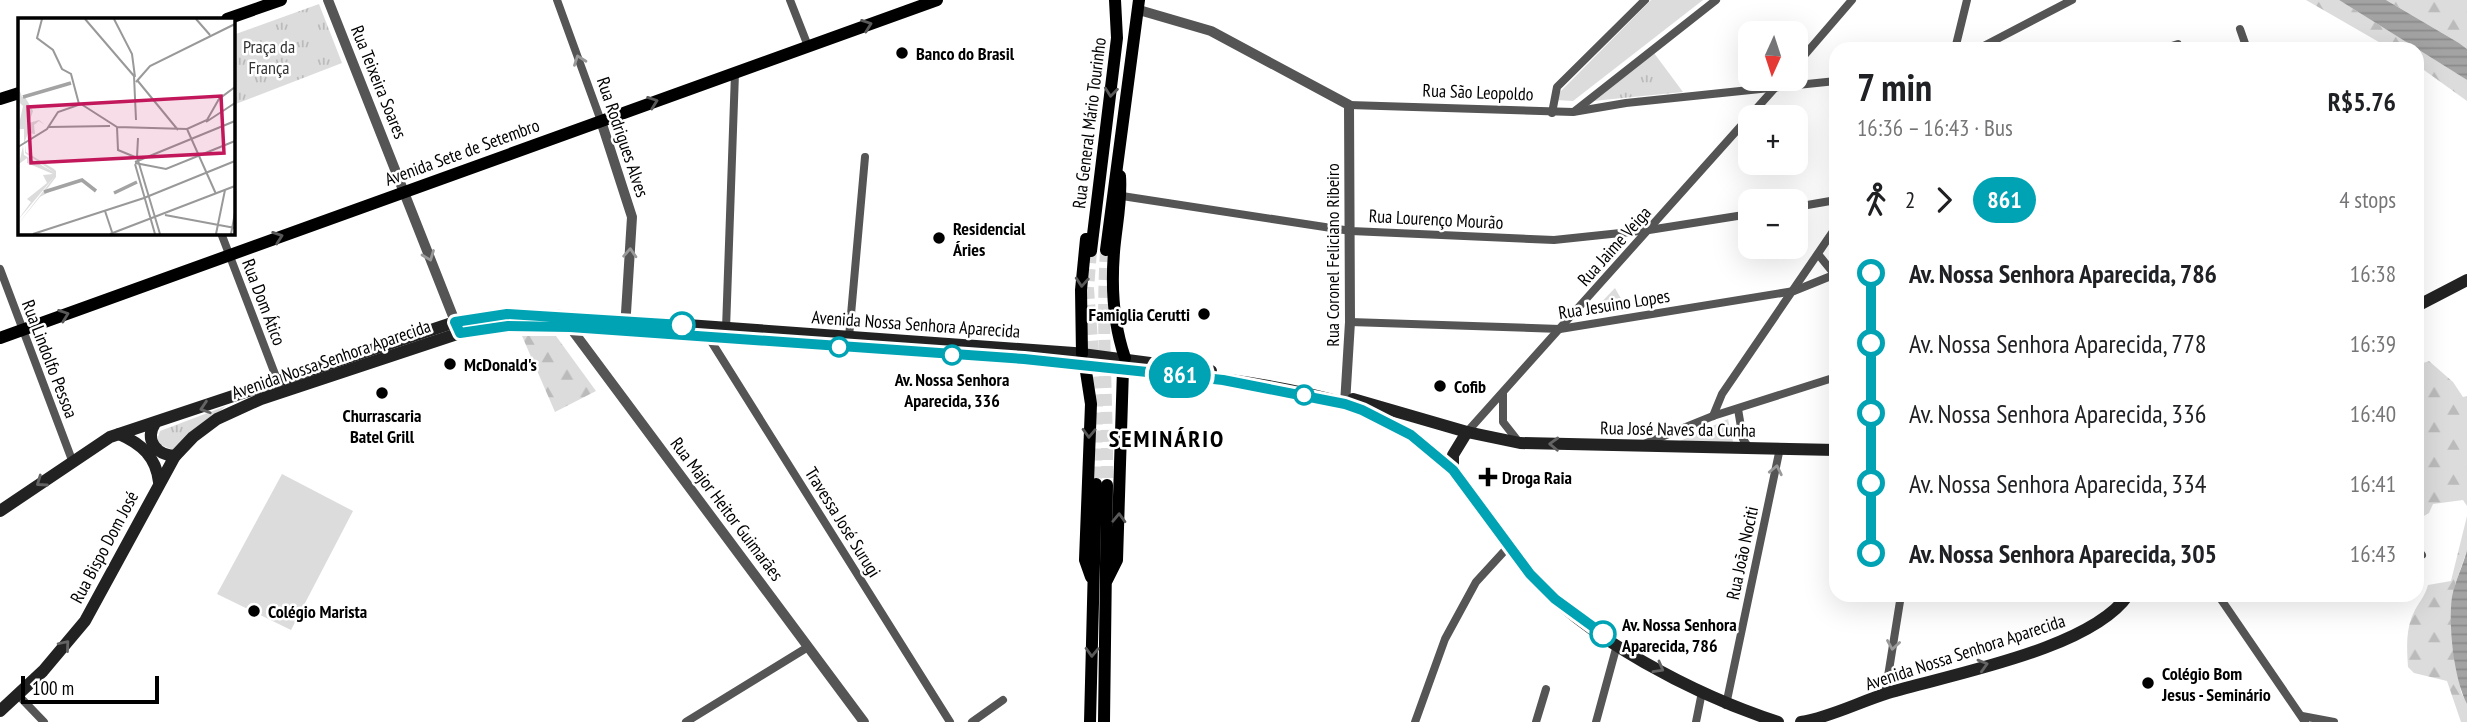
<!DOCTYPE html>
<html lang="en">
<head>
<meta charset="utf-8">
<style>
	body { margin:0; font-family:"PT Sans Narrow",sans-serif; background:#f2f2f2; color:#202124; height:100vh; display:flex; flex-direction:column; font-size:26px; white-space:nowrap }
	* { box-sizing:border-box; margin:0 }
	p { font-size:23px; color:#757577 }
	.icon { flex:none; width:38px; height:38px; fill:none; stroke:currentColor; stroke-width:2; stroke-linecap:round; stroke-linejoin:round }
	.map { position:relative; flex:1; overflow:hidden }
	.side { position:absolute; left:1829px; top:42px; width:595px; height:560px; display:flex; flex-direction:column; background:#fff; border-radius:21px; box-shadow:0 7px 28px #0002 }
	.side>* { flex:none }
	.badge { padding:0 14px; border-radius:23px; font-size:24px; line-height:46px }
	.needle { width:46px; rotate:183deg }
	.fabs { position:absolute; left:1738px; top:21px; display:grid; gap:14px }
	.fabs a { display:grid; place-items:center; width:70px; height:70px; border-radius:14px; background:#fff; box-shadow:0 7px 28px #0002; font-size:35px }
	.scale { position:absolute; left:21px; bottom:18px; width:138px; box-sizing:border-box; padding-left:7px; border:4px solid #000; border-top:0; font-size:19px; line-height:24px; white-space:nowrap; color:#000; -webkit-text-stroke:5px #fff; paint-order:stroke }
	.map>.badge { position:absolute; translate:-50% -50%; box-shadow:0 0 0 4px #fff }
	.legs { display:flex; align-items:center; gap:10px; height:77px; padding:0 28px; font-size:23px }
	.legs p { margin-inline-start:auto }
	.overview { display:flex; align-items:center; justify-content:space-between; height:119px; padding:0 28px }
	h1 { font-size:38px; font-weight:800; line-height:52px }
	ul { padding:0 28px; list-style:none }
	li { display:flex; align-items:center; gap:24px; height:70px; font-size:26px }
	li i { display:grid; place-items:center; width:10px; height:100%; margin:0 9px; background:currentColor }
	li i::after { content:''; width:18px; height:18px; margin:-9px; border:5px solid; border-radius:50%; background:#fff }
	li p { margin-inline-start:auto }
	li:first-child i { background:linear-gradient(#0000 50%,currentColor 0) }
	li:last-child i { background:linear-gradient(currentColor 50%,#0000 0) }
	.map>svg:first-child { display:block }
</style>
</head>
<body>
<div class="map">
<svg width="2467" height="722" viewBox="0 0 2467 722">
	<defs>
		<pattern id="forest-firs" width="22" height="20" patternUnits="userSpaceOnUse" patternTransform="scale(1.75)"><rect width="22" height="20" fill="#dcdcdc"/><path d="M5 1l3.5 6h-7zM16 11l3.5 6h-7z" fill="#bbb"/></pattern>
		<pattern id="park-tufts" width="24" height="20" patternUnits="userSpaceOnUse" patternTransform="scale(1.75)"><rect width="24" height="20" fill="#dcdcdc"/><path d="M3 7l-1-3M5 7V3M7 7l1-3M15 17l-1-3M17 17v-4M19 17l1-3" fill="none" stroke="#bbb"/></pattern>
		<pattern id="water-rules" width="6" height="5" patternUnits="userSpaceOnUse" patternTransform="scale(1.75)"><rect width="6" height="5" fill="#a3a3a3"/><path d="M0 2.5h6" fill="none" stroke="#8b8b8b"/></pattern>
	</defs>
	<rect width="100%" height="100%" fill="#fff"/>
	<!-- grass -->
	<g fill="#dcdcdc">
		<path d="M1651,0H1703L1573,101L1556,100L1560,92Z"/>
		<path d="M282,474L353,511L291,630L217,594Z"/>
	</g>
	<!-- forest -->
	<g fill="url(#forest-firs)">
		<path d="M2306,0H2339L2467,80V101L2417,65V49H2391Z"/>
		<path d="M2386,0H2467V49L2459,43Z"/>
		<path d="M522,336H556L596,391L555,412Z"/>
		<path d="M2429,361L2453,382L2463,397L2467,396V506L2463,500L2433,504L2429,513L2417,520V365Z"/>
		<path d="M2467,516V550L2455,585L2451,627L2461,692L2467,704V722H2461L2447,681L2414,673L2408,667C2407,649 2405,628 2415,610C2420,601 2425,596 2428,585L2451,581Z"/>
	</g>
	<!-- park -->
	<g fill="url(#park-tufts)">
		<path d="M319,4L342,63L233,105V35Z"/>
		<path d="M1654,53L1683,92L1593,101Z"/>
		<path d="M1615,288L1628,311L1589,315Z"/>
		<path d="M226,406L173,450L156,443L160,431Z"/>
		<path d="M1728,419L1734,446L1680,441Z"/>
	</g>
	<!-- water -->
	<g fill="url(#water-rules)">
		<path d="M2339,0H2386L2459,43L2467,49V80Z"/>
		<path d="M2467,550V704C2454,679 2448,625 2452,597C2455,581 2463,566 2467,550Z"/>
	</g>
	<g fill="none" stroke-linecap="round" stroke-linejoin="round">
		<!-- primary-tunnel -->
		<g stroke="#d9d9d9" stroke-width="12" stroke-dasharray="12 6" stroke-linecap="butt">
			<path d="M1106,250C1101,328 1108,407 1107,485"/>
			<path d="M1091,251L1088,289L1097,404L1096,484"/>
		</g>
		<!-- minor -->
		<g stroke="#555" stroke-width="8">
			<path d="M557,0L601,121"/>
			<path d="M790,0L808,46"/>
			<path d="M2240,29L2247,49"/>
			<path d="M1955,49L1967,0"/>
			<path d="M1978,49L2072,0"/>
			<path d="M2162,49L2178,44"/>
			<path d="M1796,65L1852,0"/>
			<path d="M1349,105L1573,112L1626,103L1836,81"/>
			<path d="M1575,111L1716,0"/>
			<path d="M1552,113L1557,87L1645,0"/>
			<path d="M1122,196L1351,231L1554,240L1649,230L1750,214"/>
			<path d="M1796,207L1836,200"/>
			<path d="M221,233L278,382"/>
			<path d="M1818,254L1835,275"/>
			<path d="M0,269L72,460"/>
			<path d="M1350,322L1560,329L1794,291L1836,274"/>
			<path d="M726,329L735,73"/>
			<path d="M849,337L865,157"/>
			<path d="M709,338L950,722"/>
			<path d="M1503,393V422L1518,441"/>
			<path d="M1738,409L1743,439L1749,448"/>
			<path d="M1713,416L1722,394L1836,227"/>
			<path d="M1467,432L1783,79"/>
			<path d="M1644,444L1713,416L1836,377"/>
			<path d="M2417,557L2422,555"/>
			<path d="M2218,595L2305,722"/>
			<path d="M1885,695L1901,595"/>
			<path d="M19,696L44,722"/>
			<path d="M1726,705L1780,448"/>
			<path d="M2302,716L2334,722"/>
			<path d="M686,722L808,647"/>
			<path d="M972,722L1003,700"/>
			<path d="M1415,722L1445,639L1476,582L1509,546"/>
			<path d="M1536,722L1546,689"/>
			<path d="M1596,722L1617,645"/>
			<path d="M1696,722L1702,692"/>
		</g>
		<!-- tertiary -->
		<g stroke="#555" stroke-width="10">
			<path d="M328,0L458,329"/>
			<path d="M1139,10L1211,31L1349,105L1350,322L1345,404"/>
			<path d="M601,121L632,217L625,329"/>
			<path d="M567,323L864,722"/>
		</g>
		<!-- secondary -->
		<g stroke="#222" stroke-width="12">
			<path d="M2417,306L2467,280"/>
			<path d="M1353,399L1467,432L1520,443L1836,450"/>
			<path d="M155,423C144,441 157,455 175,456"/>
			<path d="M119,434C142,444 156,457 159,482"/>
			<path d="M1453,470V455L1467,432"/>
			<path d="M0,511L110,437L455,322L507,314L562,316L1074,353L1211,371"/>
			<path d="M0,711L43,671L85,621L175,456L193,437L217,419L261,399L460,333L508,326L570,327C740,342 910,349 1081,364C1164,372 1267,380 1347,404C1387,417 1423,441 1453,470C1478,505 1502,541 1529,573C1585,639 1698,696 1778,722"/>
			<path d="M1801,722C1831,717 1859,702 1888,693C1952,674 2091,649 2128,595"/>
		</g>
		<!-- primary -->
		<g stroke="#000" stroke-width="12">
			<path d="M227,19L281,0"/>
			<path d="M0,99L19,93"/>
			<path d="M1120,176C1122,202 1116,226 1114,252C1111,289 1113,323 1125,358"/>
			<path d="M1106,250L1139,0"/>
			<path d="M1091,251L1117,38L1115,0"/>
			<path d="M0,338L937,0"/>
			<path d="M1082,354L1081,290L1086,239"/>
			<path d="M1085,365L1091,404L1085,560L1091,577"/>
			<path d="M1107,580L1117,560L1123,369"/>
			<path d="M1090,722L1096,484"/>
			<path d="M1104,722L1107,485"/>
		</g>
	</g>
	<!-- one-way arrows -->
	<defs><path id="oneway-chevron" d="M-2-3.5L2.5 0L-2 3.5" fill="none" stroke-width="1.6" stroke-linecap="round" stroke-linejoin="round" transform="scale(1.75)"/></defs>
	<g stroke="#595959">
		<use href="#oneway-chevron" transform="translate(867 25) rotate(-20)"/>
		<use href="#oneway-chevron" transform="translate(1111 92) rotate(96)"/>
		<use href="#oneway-chevron" transform="translate(653 102) rotate(-20)"/>
		<use href="#oneway-chevron" transform="translate(278 237) rotate(-19)"/>
		<use href="#oneway-chevron" transform="translate(1082 282) rotate(94)"/>
		<use href="#oneway-chevron" transform="translate(64 315) rotate(-20)"/>
		<use href="#oneway-chevron" transform="translate(1089 433) rotate(92)"/>
		<use href="#oneway-chevron" transform="translate(1119 518) rotate(-88)"/>
		<use href="#oneway-chevron" transform="translate(1092 652) rotate(92)"/>
	</g>
	<g stroke="#999">
		<use href="#oneway-chevron" transform="translate(579 60) rotate(-110)"/>
		<use href="#oneway-chevron" transform="translate(630 253) rotate(-87)"/>
		<use href="#oneway-chevron" transform="translate(429 256) rotate(69)"/>
		<use href="#oneway-chevron" transform="translate(1776 470) rotate(-78)"/>
		<use href="#oneway-chevron" transform="translate(1893 645) rotate(99)"/>
	</g>
	<g stroke="#646464">
		<use href="#oneway-chevron" transform="translate(205 408) rotate(162)"/>
		<use href="#oneway-chevron" transform="translate(1554 444) rotate(-178)"/>
		<use href="#oneway-chevron" transform="translate(41 482) rotate(145)"/>
		<use href="#oneway-chevron" transform="translate(65 645) rotate(-50)"/>
		<use href="#oneway-chevron" transform="translate(1983 665) rotate(-16)"/>
		<use href="#oneway-chevron" transform="translate(1659 668) rotate(29)"/>
	</g>
	<g fill="none" stroke-linecap="round" stroke-linejoin="round">
		<!-- line-1 casing -->
		<g stroke="#fff" stroke-width="16">
			<path id="line-1" d="M682,325L507,314L455,322L460,333L508,326L570,327L1024,359L1223,380L1345,404L1362,410L1411,435L1453,470L1530,574L1555,599L1603,634"/>
		</g>
		<!-- line-1 -->
		<use href="#line-1" stroke="#00a3b4" stroke-width="10"/>
	</g>
	<!-- markers -->
	<g fill="#000" stroke="#fff" stroke-width="2.5">
		<circle cx="902" cy="53" r="7"/>
		<circle cx="939" cy="238" r="7"/>
		<circle cx="1204" cy="314" r="7"/>
		<circle cx="450" cy="364" r="7"/>
		<circle cx="1440" cy="386" r="7"/>
		<circle cx="382" cy="393" r="7"/>
		<path d="M1484.5 466.5h7v7h7v7h-7v7h-7v-7h-7v-7h7z"/>
		<circle cx="254" cy="611" r="7"/>
		<circle cx="2148" cy="683" r="7"/>
	</g>
	<g fill="#fff" stroke="#00a3b4" stroke-width="3.5">
		<circle cx="682" cy="325" r="12"/>
		<circle cx="839" cy="347" r="9"/>
		<circle cx="952" cy="355" r="9"/>
		<circle cx="1304" cy="395" r="9"/>
		<circle cx="1603" cy="634" r="12"/>
	</g>
	<g text-anchor="middle" dominant-baseline="central" stroke-width="5" stroke-linejoin="round" paint-order="stroke">
		<!-- park labels -->
		<g font-size="18" fill="#333" stroke="#fff">
			<text x="269" y="46">Praça da<tspan x="269" dy="21">França</tspan></text>
		</g>
		<!-- poi labels -->
		<g font-size="18" font-weight="bold" fill="#000" stroke="#fff" text-anchor="start">
			<text x="916" y="53">Banco do Brasil</text>
			<text x="953" y="228">Residencial<tspan x="953" dy="21">Áries</tspan></text>
			<text x="1190" y="314" text-anchor="end">Famiglia Cerutti</text>
			<text x="464" y="364">McDonald's</text>
			<text x="1454" y="386">Cofib</text>
			<text x="382" y="415" text-anchor="middle">Churrascaria<tspan x="382" dy="21">Batel Grill</tspan></text>
			<text x="1502" y="477">Droga Raia</text>
			<text x="268" y="611">Colégio Marista</text>
			<text x="2162" y="673">Colégio Bom<tspan x="2162" dy="21">Jesus - Seminário</tspan></text>
		</g>
		<!-- street labels -->
		<g font-size="18" fill="#000" stroke="#fff">
			<text transform="translate(379 82) rotate(68)">Rua Teixeira Soares</text>
			<text transform="translate(1478 92) rotate(2)">Rua São Leopoldo</text>
			<text transform="translate(1089 123) rotate(-83)">Rua General Mário Tourinho</text>
			<text transform="translate(623 137) rotate(71)">Rua Rodrigues Alves</text>
			<text transform="translate(462 152) rotate(-20)">Avenida Sete de Setembro</text>
			<text transform="translate(1436 219) rotate(3)">Rua Lourenço Mourão</text>
			<text transform="translate(1614 246) rotate(-48)">Rua Jaime Veiga</text>
			<text transform="translate(1332 255) rotate(-90)">Rua Coronel Feliciano Ribeiro</text>
			<text transform="translate(264 302) rotate(69)">Rua Dom Ático</text>
			<text transform="translate(1614 304) rotate(-9)">Rua Jesuino Lopes</text>
			<text transform="translate(916 324) rotate(4)">Avenida Nossa Senhora Aparecida</text>
			<text transform="translate(50 359) rotate(69)">Rua Lindolfo Pessoa</text>
			<text transform="translate(331 359) rotate(-19)">Avenida Nossa Senhora Aparecida</text>
			<text transform="translate(1678 429) rotate(1)">Rua José Naves da Cunha</text>
			<text transform="translate(727 509) rotate(53)">Rua Major Heitor Guimarães</text>
			<text transform="translate(843 522) rotate(58)">Travessa José Surugi</text>
			<text transform="translate(104 547) rotate(-62)">Rua Bispo Dom José</text>
			<text transform="translate(1742 553) rotate(-78)">Rua João Nociti</text>
			<text transform="translate(1965 652) rotate(-18)">Avenida Nossa Senhora Aparecida</text>
		</g>
		<!-- stop labels -->
		<g font-size="18" font-weight="bold" fill="#000" stroke="#fff">
			<text x="952" y="379">Av. Nossa Senhora<tspan x="952" dy="21">Aparecida, 336</tspan></text>
			<text x="1622" y="624" text-anchor="start">Av. Nossa Senhora<tspan x="1622" dy="21">Aparecida, 786</tspan></text>
		</g>
		<!-- district labels -->
		<g font-size="24" font-weight="bold" letter-spacing="2" fill="#000" stroke="#fff">
			<text x="1167" y="438">SEMINÁRIO</text>
		</g>
	</g>
	<!-- overview -->
	<g transform="translate(18 18)">
		<rect width="217" height="217" fill="#fff"/>
		<path d="M0,68L4,79L16,76L7,79L15,93L11,105L21,102L27,107L21,103L16,107L17,116L10,115L6,126V111H0L5,88L0,83ZM8,127V134L36,151L38,153V159L29,171L40,169L22,179L0,206L37,158L0,202L13,184L9,181L29,165L25,157L35,156L9,145V140L1,146L5,128L6,137L37,155L7,135Z" fill="#dcdcdc"/>
		<path fill="none" stroke="#a3a3a3" stroke-width="3.5" d="M5,79L53,65M26,174L64,162L78,173M96,175L119,164"/>
		<path fill="none" stroke="#999" stroke-width="2" d="M24,1L19,20L35,32L44,51L53,56L61,86M67,1L116,58L118,102M96,1L114,36L117,59M178,1L192,17M119,62L160,112M118,64L132,48L217,6M188,104L217,85M31,109L92,108M99,109L100,132L117,139M169,111L198,176M120,120L119,139L142,216M0,129L29,111L40,94L63,86L99,109L169,111L189,102L201,81L217,69M117,144L217,103M117,145L148,151L217,123M117,146L137,216M87,193L94,214M147,197L217,210M15,216L126,180L217,143M92,216L217,168M198,216L207,172M213,216L217,195"/>
		<path fill="#c2185b" fill-opacity="0.15" stroke="#c2185b" stroke-width="3.5" d="M203,78L206,135L13,145L10,89Z"/>
		<rect width="217" height="217" fill="none" stroke="#000" stroke-width="3.5"/>
	</g>
</svg>
<div class="fabs">
<a><svg class="needle" viewBox="-14 -14 28 28"><path d="M0-13l5 13h-10z" fill="#e53935"/><path d="M0 13l5-13h-10z" fill="#757577"/></svg></a>
<a>+</a>
<a>−</a>
</div>
<div class="scale">100 m</div>
<b class="badge" style="left:1180px;top:375px;background:#00a3b4;color:#fff">861</b>
<section class="side">
<div class="overview"><div><h1>7 min</h1><p>16:36 – 16:43 · Bus</p></div><b>R$5.76</b></div>
<div class="legs"><svg class="icon" aria-label="walk" viewBox="0 0 24 24"><circle cx="13" cy="4" r="2"/><path d="M13 8l-2 6 4 7M11 14l-3 7M7 12l3-4h3l4 4"/></svg>2<svg class="icon" aria-label="forward" viewBox="0 0 24 24"><path d="M9 5l7 7-7 7"/></svg><b class="badge" style="background:#00a3b4;color:#fff">861</b><p>4 stops</p></div>
<ul>
<li><i style="color:#00a3b4"></i><b>Av. Nossa Senhora Aparecida, 786</b><p>16:38</p></li>
<li><i style="color:#00a3b4"></i><span>Av. Nossa Senhora Aparecida, 778</span><p>16:39</p></li>
<li><i style="color:#00a3b4"></i><span>Av. Nossa Senhora Aparecida, 336</span><p>16:40</p></li>
<li><i style="color:#00a3b4"></i><span>Av. Nossa Senhora Aparecida, 334</span><p>16:41</p></li>
<li><i style="color:#00a3b4"></i><b>Av. Nossa Senhora Aparecida, 305</b><p>16:43</p></li>
</ul>
</section>
</div>
</body>
</html>
